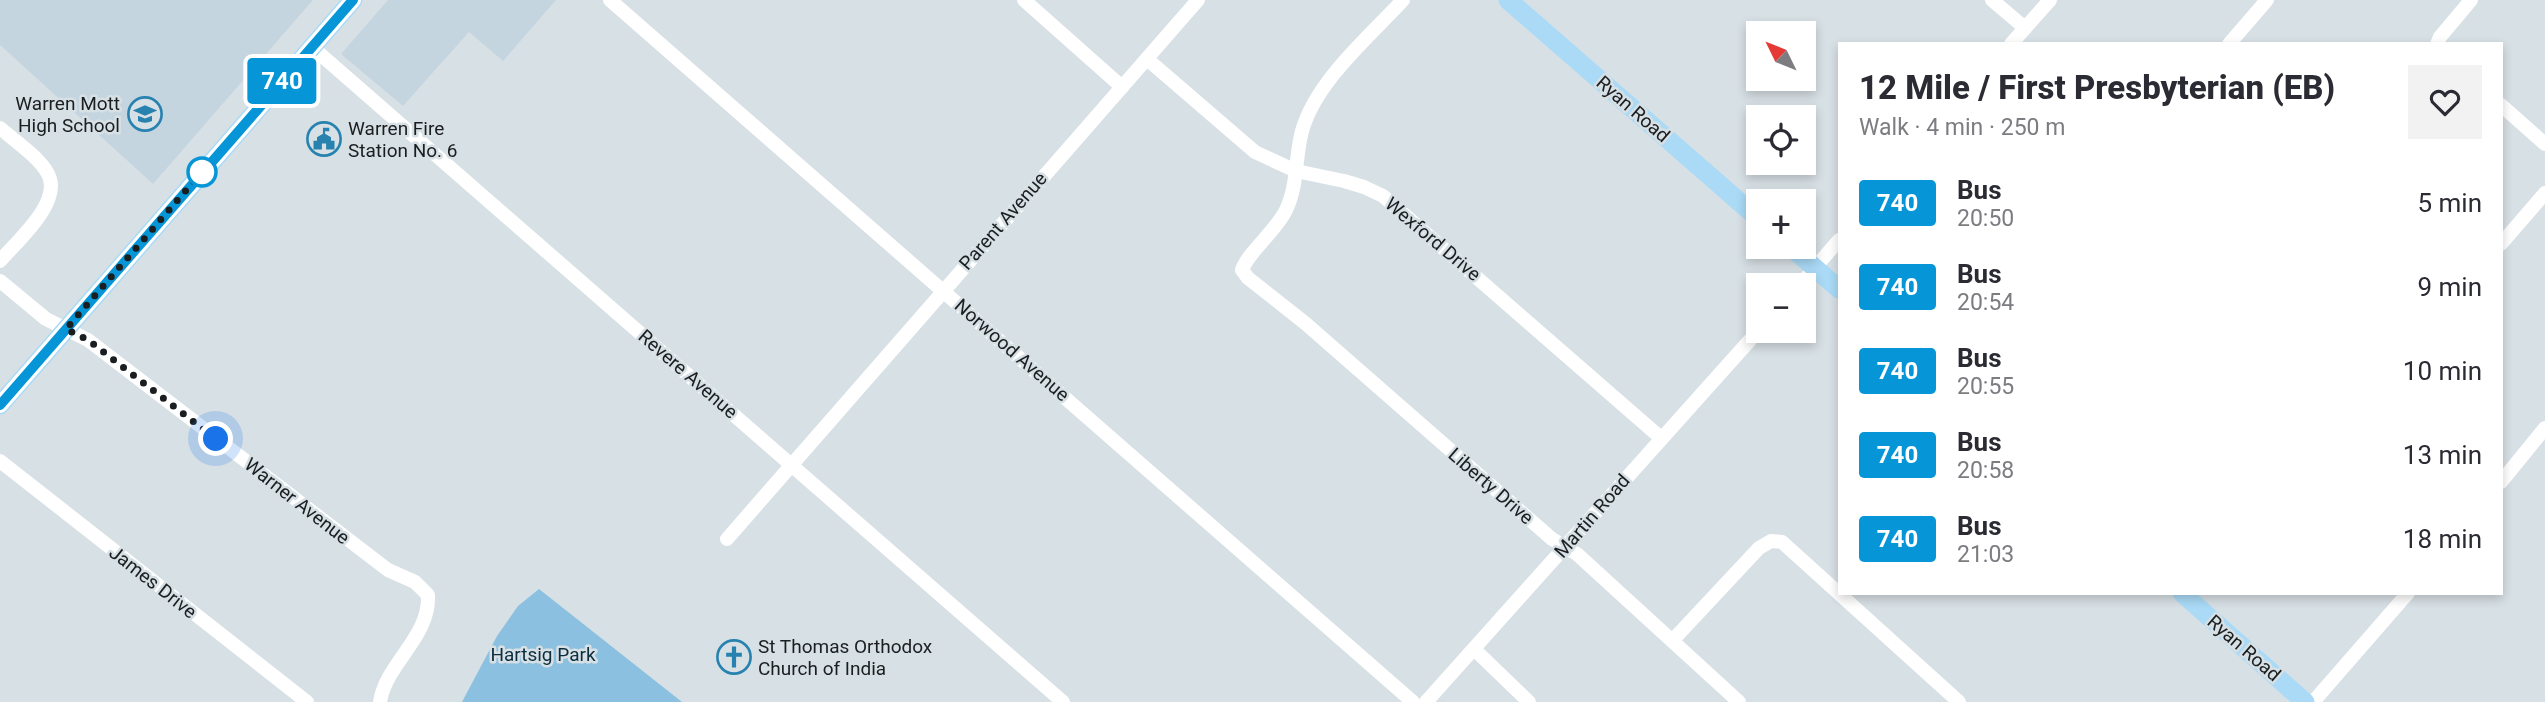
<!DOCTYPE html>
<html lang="en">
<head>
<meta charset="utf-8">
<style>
	body { margin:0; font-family:Roboto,sans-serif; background:#f2f2f3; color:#2b2b33; height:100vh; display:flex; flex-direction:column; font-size:26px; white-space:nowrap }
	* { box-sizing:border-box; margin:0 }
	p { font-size:23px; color:#7c7c81 }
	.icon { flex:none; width:38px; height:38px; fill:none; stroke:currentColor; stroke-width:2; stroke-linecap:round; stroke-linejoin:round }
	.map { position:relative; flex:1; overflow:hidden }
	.side { position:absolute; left:1838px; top:42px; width:665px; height:553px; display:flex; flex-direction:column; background:#fff; border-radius:0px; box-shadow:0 4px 10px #0003 }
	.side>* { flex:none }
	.badge { padding:0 14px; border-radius:5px; font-size:24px; line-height:46px }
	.needle { width:46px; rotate:313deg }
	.fabs { position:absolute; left:1746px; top:21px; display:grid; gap:14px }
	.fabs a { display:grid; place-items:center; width:70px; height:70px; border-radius:0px; background:#fff; box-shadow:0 4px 10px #0003; font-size:35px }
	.you { position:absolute; width:35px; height:35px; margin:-18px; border:5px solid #fff; border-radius:50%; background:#1a73e8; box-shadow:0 0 0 10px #1a73e833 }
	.map>.badge { position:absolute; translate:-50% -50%; box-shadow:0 0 0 4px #fff }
	.round { display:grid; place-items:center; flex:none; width:74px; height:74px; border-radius:0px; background:#f2f2f3 }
	.headline { display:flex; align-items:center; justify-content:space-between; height:119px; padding:0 21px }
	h1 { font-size:33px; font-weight:800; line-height:52px }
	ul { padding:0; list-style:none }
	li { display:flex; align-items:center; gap:21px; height:84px; padding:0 21px }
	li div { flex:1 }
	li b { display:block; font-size:26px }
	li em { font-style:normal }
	li .badge { min-width:77px; font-weight:700; text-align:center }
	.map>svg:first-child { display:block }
</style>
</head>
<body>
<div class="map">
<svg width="2545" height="702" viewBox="0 0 2545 702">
	<rect width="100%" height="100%" fill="#d7e0e5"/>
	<!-- built -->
	<g fill="#c5d5e0">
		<path d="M0,0H313L153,184L0,45Z"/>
		<path d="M388,0H556L503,61L469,32L403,106L341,54Z"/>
	</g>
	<!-- green -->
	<path fill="#8bc0e0" d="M539,589L682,702H462L497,636L518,606Z"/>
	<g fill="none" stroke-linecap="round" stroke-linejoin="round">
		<!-- minor -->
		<g stroke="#fff" stroke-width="14">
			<path d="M610,0L1413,702"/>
			<path d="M1024,0L1122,87"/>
			<path d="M1403,0C1369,37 1316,81 1302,131C1295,157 1298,185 1286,210C1276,231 1248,252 1242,270L1248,278L1305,323L1552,539L1577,554L1739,702"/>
			<path d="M1992,0L2025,28"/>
			<path d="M2011,44L2050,0"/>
			<path d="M2229,44L2267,0"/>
			<path d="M2437,44L2440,37L2471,0"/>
			<path d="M312,47L1063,702"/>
			<path d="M1147,59L1255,152L1296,171L1344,181L1364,187L1383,196L1661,438"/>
			<path d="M2501,105L2545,144"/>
			<path d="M0,128C14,140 40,158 48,174C63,202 17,241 0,261"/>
			<path d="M2501,244L2545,193"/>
			<path d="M0,281L46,319L88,340L388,570L415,582L428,595C430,638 386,663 380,702"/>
			<path d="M1800,285L1839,240"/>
			<path d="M0,461L307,702"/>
			<path d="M2501,482L2545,428"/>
			<path d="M727,539L1198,0"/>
			<path d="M1672,641L1759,548L1771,541L1782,542L1959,702"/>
			<path d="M1474,649L1529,702"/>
			<path d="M1426,702L1759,330"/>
			<path d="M2313,702L2408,593"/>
		</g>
		<!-- major -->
		<g stroke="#aadaf6" stroke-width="19">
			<path d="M1508,0L1759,219"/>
			<path d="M1791,247L1839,289"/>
			<path d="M0,405L353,0"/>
			<path d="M2182,593L2305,702"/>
		</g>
	</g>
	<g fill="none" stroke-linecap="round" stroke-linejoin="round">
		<!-- line casing -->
		<g stroke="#fff" stroke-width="16">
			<path id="line" d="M0,405L353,0"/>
		</g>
		<!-- line -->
		<use href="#line" stroke="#0696d7" stroke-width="10"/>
		<!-- walk -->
		<path stroke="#1b1e20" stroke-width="7" stroke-dasharray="0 12.6" d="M202,172L66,329L88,340L216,439"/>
	</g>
	<!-- icons -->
	<defs>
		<g id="school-ring" transform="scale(1.75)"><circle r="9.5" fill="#d7e0e5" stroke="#2782af" stroke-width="1.5"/><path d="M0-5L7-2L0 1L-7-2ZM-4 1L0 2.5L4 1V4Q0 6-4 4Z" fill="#2782af"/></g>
		<g id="civic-ring" transform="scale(1.75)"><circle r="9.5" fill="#d7e0e5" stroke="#2782af" stroke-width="1.5"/><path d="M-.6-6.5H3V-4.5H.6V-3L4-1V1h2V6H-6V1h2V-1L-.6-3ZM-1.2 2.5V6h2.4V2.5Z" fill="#2782af"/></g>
		<g id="church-ring" transform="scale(1.75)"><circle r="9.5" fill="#d7e0e5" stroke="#2782af" stroke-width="1.5"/><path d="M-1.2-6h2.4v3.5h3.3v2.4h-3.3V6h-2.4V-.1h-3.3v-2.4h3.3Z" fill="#2782af"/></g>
	</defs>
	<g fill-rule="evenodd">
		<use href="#school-ring" x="145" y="114"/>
		<use href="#civic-ring" x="324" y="139"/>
		<use href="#church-ring" x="734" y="657"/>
	</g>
	<!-- markers -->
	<circle fill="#fff" stroke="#0696d7" stroke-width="3.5" cx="202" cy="172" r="14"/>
	<g text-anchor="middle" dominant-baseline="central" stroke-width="5" stroke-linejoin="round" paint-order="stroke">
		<!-- poi labels -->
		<g font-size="19" fill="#1b1e20" stroke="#d7e0e5" text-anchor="start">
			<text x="120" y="103" text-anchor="end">Warren Mott<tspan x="120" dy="22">High School</tspan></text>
			<text x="348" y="128">Warren Fire<tspan x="348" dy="22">Station No. 6</tspan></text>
			<text x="758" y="646">St Thomas Orthodox<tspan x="758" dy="22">Church of India</tspan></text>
		</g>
		<!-- street labels -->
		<g font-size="19" fill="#1b1e20" stroke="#d7e0e5">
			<text transform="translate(1633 109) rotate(41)">Ryan Road</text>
			<text transform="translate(1003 221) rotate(-49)">Parent Avenue</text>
			<text transform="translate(1433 239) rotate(40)">Wexford Drive</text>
			<text transform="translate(1012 350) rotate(41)">Norwood Avenue</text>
			<text transform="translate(688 374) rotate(41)">Revere Avenue</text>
			<text transform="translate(1491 486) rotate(41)">Liberty Drive</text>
			<text transform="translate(297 501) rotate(38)">Warner Avenue</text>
			<text transform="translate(1592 516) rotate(-49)">Martin Road</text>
			<text transform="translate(153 582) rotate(38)">James Drive</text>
			<text transform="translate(2244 648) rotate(41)">Ryan Road</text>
		</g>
		<!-- park labels -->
		<g font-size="19" fill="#0c2d3e" stroke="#d7e0e5">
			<text x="543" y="654">Hartsig Park</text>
		</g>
	</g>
</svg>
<div class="fabs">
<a><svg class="needle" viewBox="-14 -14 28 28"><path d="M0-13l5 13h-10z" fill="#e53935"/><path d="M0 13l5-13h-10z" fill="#7c7c81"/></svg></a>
<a><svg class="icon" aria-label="locate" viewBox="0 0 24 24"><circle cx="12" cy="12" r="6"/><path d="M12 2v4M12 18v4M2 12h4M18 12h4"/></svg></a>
<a>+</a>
<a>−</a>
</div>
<div class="you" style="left:216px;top:439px"></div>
<b class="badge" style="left:282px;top:81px;background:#0696d7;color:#fff">740</b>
<section class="side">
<div class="headline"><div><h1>12 Mile / First Presbyterian (EB)</h1><p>Walk · 4 min · 250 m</p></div><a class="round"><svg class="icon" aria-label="heart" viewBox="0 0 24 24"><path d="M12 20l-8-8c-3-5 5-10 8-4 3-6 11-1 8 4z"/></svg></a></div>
<ul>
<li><span class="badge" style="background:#0696d7;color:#fff">740</span><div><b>Bus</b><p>20:50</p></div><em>5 min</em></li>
<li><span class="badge" style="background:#0696d7;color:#fff">740</span><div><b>Bus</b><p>20:54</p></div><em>9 min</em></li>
<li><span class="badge" style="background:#0696d7;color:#fff">740</span><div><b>Bus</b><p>20:55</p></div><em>10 min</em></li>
<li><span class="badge" style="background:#0696d7;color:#fff">740</span><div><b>Bus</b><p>20:58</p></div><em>13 min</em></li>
<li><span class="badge" style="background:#0696d7;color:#fff">740</span><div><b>Bus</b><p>21:03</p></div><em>18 min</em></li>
</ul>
</section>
</div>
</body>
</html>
